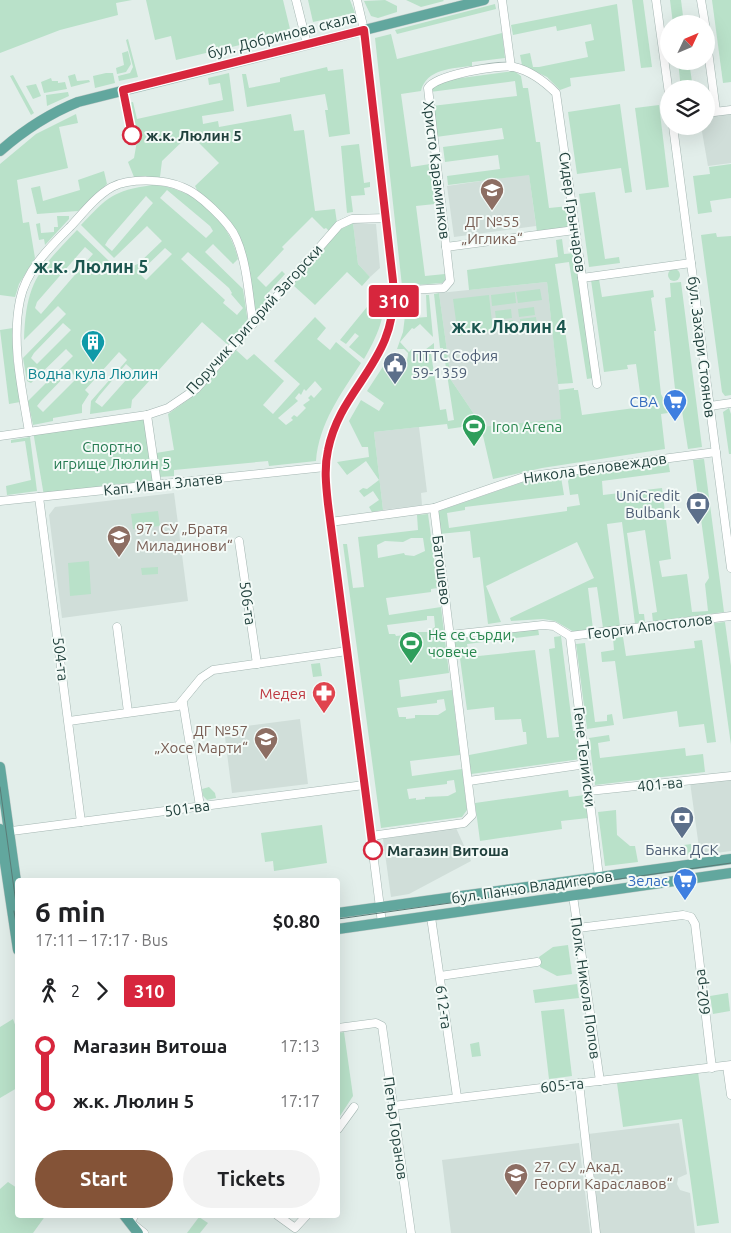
<!DOCTYPE html>
<html lang="en">
<head>
<meta charset="utf-8">
<style>
	body { margin:0; font-family:Ubuntu,sans-serif; background:#f2f2f2; color:#202124; height:100vh; display:flex; flex-direction:column; font-size:19px; white-space:nowrap }
	* { box-sizing:border-box; margin:0 }
	p { font-size:16px; color:#757577 }
	.icon { flex:none; width:28px; height:28px; fill:none; stroke:currentColor; stroke-width:2; stroke-linecap:round; stroke-linejoin:round }
	.map { position:relative; flex:1; overflow:hidden }
	.side { position:absolute; left:15px; top:878px; width:325px; height:340px; display:flex; flex-direction:column; background:#fff; border-radius:5px; box-shadow:0 5px 20px #0002 }
	.side>* { flex:none }
	.badge { padding:0 10px; border-radius:4px; font-size:18px; line-height:32px }
	.needle { width:32px; rotate:46deg }
	.fabs { position:absolute; left:660px; top:15px; display:grid; gap:10px }
	.fabs a { display:grid; place-items:center; width:55px; height:55px; border-radius:50%; background:#fff; box-shadow:0 5px 20px #0002; font-size:25px }
	.map>.badge { position:absolute; translate:-50% -50%; box-shadow:0 0 0 2px #fff }
	.legs { display:flex; align-items:center; gap:8px; height:55px; padding:0 20px; font-size:16px }
	.legs p { margin-inline-start:auto }
	.headline { display:flex; align-items:center; justify-content:space-between; height:85px; padding:0 20px }
	h1 { font-size:28px; font-weight:600; line-height:38px }
	.primary-button { display:flex; gap:10px; margin-top:auto; padding:10px 20px }
	.primary-button a { flex:1; height:58px; border-radius:30px; background:#845337; color:#fff; font-size:20px; font-weight:600; line-height:58px; text-align:center }
	.primary-button a+a { background:#f2f2f2; color:#202124 }
	ul { padding:0 20px; list-style:none }
	li { display:flex; align-items:center; gap:18px; height:55px; font-size:19px }
	li i { display:grid; place-items:center; width:8px; height:100%; margin:0 6px; background:currentColor }
	li i::after { content:''; width:12px; height:12px; margin:-6px; border:4px solid; border-radius:50%; background:#fff }
	li p { margin-inline-start:auto }
	li:first-child i { background:linear-gradient(#0000 50%,currentColor 0) }
	li:last-child i { background:linear-gradient(currentColor 50%,#0000 0) }
	.map>svg:first-child { display:block }
</style>
</head>
<body>
<div class="map">
<svg width="731" height="1233" viewBox="0 0 731 1233">
	<rect width="100%" height="100%" fill="#e2eeea"/>
	<!-- built -->
	<g fill="#d0ded9">
		<path d="M731,113V163L708,166L701,126H706V116Z"/>
		<path d="M529,174L536,226L454,237L447,186Z"/>
		<path d="M353,223L376,224L380,268L370,277L358,264Z"/>
		<path d="M547,282L562,419L477,428L474,414L451,380L439,293Z"/>
		<path d="M419,427L427,492L421,493L422,505L383,510L374,432Z"/>
		<path d="M174,493L188,601L62,618L49,515L55,507Z"/>
		<path d="M300,719L308,784L232,793L225,737L232,736L231,728Z"/>
		<path d="M731,777V851L700,855L690,782Z"/>
		<path d="M456,828L471,861L409,894L391,897L383,839Z"/>
		<path d="M679,1123L687,1174L678,1178L677,1184L680,1190L690,1193L695,1233H599L588,1134Z"/>
		<path d="M579,1143L590,1233H451L442,1160Z"/>
	</g>
	<!-- green -->
	<g fill="#b9e1c9" fill-rule="evenodd">
		<path d="M0,0H132L116,3L118,15L60,30L0,53Z"/>
		<path d="M146,0H283L291,33L176,60L171,36L155,40Z"/>
		<path d="M308,0H350L355,13L313,22Z"/>
		<path d="M385,0L397,6V12L378,18L371,16L364,1Z"/>
		<path d="M406,0H443L444,1L421,7Z"/>
		<path d="M632,0H643L652,67L641,68Z"/>
		<path d="M670,0H681L684,24H673Z"/>
		<path d="M712,0H731V82L723,83Z"/>
		<path d="M495,4L496,9L397,34L395,30Z"/>
		<path d="M617,4L625,71L570,78L571,86L560,90L547,77L522,65L520,55L530,53L533,67H539L588,57L585,42L594,40L591,24L557,31L556,26L513,35L511,25Z"/>
		<path d="M502,33L505,58L472,62V66C453,68 426,69 421,91L401,94L411,167L430,164L435,204L416,206L425,276L445,274V280L442,283L402,286L375,38L391,34L397,59Z"/>
		<path d="M128,39L138,77L119,81L118,76L130,73L133,67L126,40Z"/>
		<path d="M128,51L131,64L126,72L117,74L116,68L124,65L122,53Z"/>
		<path d="M678,61H689L693,89H681Z"/>
		<path d="M327,67L328,71L343,69L350,134L329,137L325,110H328L325,94L247,107L242,74H246L249,88L280,82V78Z"/>
		<path d="M514,71L521,76L523,88H528L536,142H540L549,208L569,206L572,227L537,232L529,175L448,185L447,176L500,169L498,155L445,162L443,147L504,139L502,128L436,137L432,106L517,96L515,81L430,92L431,88L439,81Z"/>
		<path d="M106,73H113L115,83L95,88L93,76Z"/>
		<path d="M229,73L234,111L202,116L203,124L218,121L219,127L291,114L294,131L304,130L315,211L335,209L337,223L329,231L326,228L324,229L312,217L282,247L284,249L257,278L266,287L282,271L285,274L268,293L272,296L257,311L254,310L241,242L198,192L195,186L219,163L190,134L162,161L160,177H134L128,162L134,158L137,141L129,103L133,102L137,119L223,100L220,83L209,85L208,78Z"/>
		<path d="M75,74L77,81L89,80L90,82L71,87L68,76Z"/>
		<path d="M13,75L34,113L31,115L10,76Z"/>
		<path d="M51,78L52,81H58V83L65,82L67,89L44,93L41,82Z"/>
		<path d="M36,84L41,96L33,99L26,86Z"/>
		<path d="M68,92L69,96L47,106L46,95Z"/>
		<path d="M620,104L632,192L625,193L621,168L577,174L568,112Z"/>
		<path d="M659,105L669,187L646,190L635,108Z"/>
		<path d="M76,114L78,123L59,127L68,168L17,180L23,223L29,222L35,258L19,284L15,297L0,295V164L36,134Z"/>
		<path d="M359,144L364,183L370,182V187L364,188L365,195L351,196L353,212L347,213L341,146Z"/>
		<path d="M731,164V198L710,201L712,212L698,214L693,176L710,174L709,167Z"/>
		<path d="M104,171L107,184L78,211L37,214L31,188L40,186L43,201L80,190L78,180Z"/>
		<path d="M152,185C192,186 230,220 238,259L233,264L213,244L205,252L243,289L248,323L228,345L202,322L132,400L131,408L90,414L91,401L127,360L119,352L85,390L89,394L82,405V413L53,418V421L33,425L28,401L73,356L66,349L31,383L27,381L23,358L66,314L58,306L24,340C26,282 38,271 77,230L109,261L124,269L138,264L162,241L147,226L114,258L81,225C108,197 112,191 152,185ZM167,190L210,226L213,231L206,238L160,198ZM146,196L153,203L112,251L105,245L108,240ZM85,247L93,254L41,314L35,308L37,302ZM165,248L172,254L146,280L139,273ZM188,252L229,288L232,293L231,294L243,308L237,315L223,303L225,300L181,259ZM63,323L71,330L37,364L31,358L34,353ZM126,364L134,371L102,407L95,402L99,396ZM70,371L77,378L43,412L37,406L41,401Z"/>
		<path d="M595,192L605,259L619,257L620,263L589,267L579,194Z"/>
		<path d="M57,216H69V219L45,245L44,239L39,240L36,224L40,223L41,233L54,232V227H58Z"/>
		<path d="M353,223L358,264L370,277L362,286L347,272L315,305L293,285L339,230Z"/>
		<path d="M716,233L717,237L731,236V395L725,396L722,392L701,235Z"/>
		<path d="M562,239L564,254L575,253L593,378L587,379L569,262L555,264L573,383L558,384L547,282L469,290L467,270L558,257L556,240Z"/>
		<circle cx="674" cy="275" r="6"/>
		<path d="M599,279L602,297L653,290L654,297L651,298L656,331H654L661,394L664,400L676,398L665,298L671,297L670,283L681,282L702,447L688,449L682,411L661,414L665,449L542,468L493,479L481,427L561,419L559,390L574,388V390H578L582,415L642,407L636,364L627,365L628,369L604,372L591,280Z"/>
		<path d="M540,289L542,300L518,303L516,292Z"/>
		<path d="M380,291C391,310 374,342 364,359L349,347L359,336L355,333L346,344L340,340Z"/>
		<path d="M515,292L516,303L492,306L491,295Z"/>
		<path d="M439,293L451,380L474,414L476,425L448,429L447,424L374,432L383,510L372,512L369,507L379,500L373,491L364,497L359,491L363,488L367,489L379,480L366,461L347,475L337,462L369,457L368,447H362L349,421L361,400L379,411L384,403L367,391L388,359L397,372C404,367 408,361 408,353L404,349H397L403,332L406,308L413,307L414,318L427,317L426,295H429L433,337L420,324L414,329L412,328L400,342L409,352L412,349L416,354L419,351L421,353L434,343V349L431,354L440,410L446,409L448,421L454,420L443,348H440L434,294Z"/>
		<path d="M489,295L493,331L458,336L453,299Z"/>
		<path d="M534,307L535,315L519,317L518,309Z"/>
		<path d="M511,309L512,318L496,320L495,311Z"/>
		<path d="M315,317L326,328L317,339L330,350L336,342L361,363C341,394 319,423 316,461L269,466L268,461L174,470V476L159,477L156,453L174,450L168,414L199,392L236,350L247,360L254,354L284,381L263,405L273,414L300,384L274,361ZM315,381L322,389L314,398L311,395L308,398L310,400L303,405L306,408L297,417L294,415L291,418L293,420L286,425L278,418L298,401L295,398L299,393L301,395L304,389L306,391Z"/>
		<path d="M536,317L537,325L521,327L520,319Z"/>
		<path d="M513,320L514,329L498,331L497,322Z"/>
		<path d="M13,328V358L20,402L9,404L0,330Z"/>
		<path d="M729,408L731,414V454H729L723,412Z"/>
		<path d="M147,415L157,484L44,496L33,431Z"/>
		<path d="M30,437L37,491L7,495L6,486L31,480L25,441L11,443V440Z"/>
		<path d="M704,459L724,612L653,622L652,613L657,612L645,530L627,533L639,614H644L645,623L635,624L622,522L607,524L620,626L603,628L597,587L588,588L593,629L574,632L555,621L543,619L511,621L510,618L594,578L577,542L486,586L501,622L488,624L480,557L473,558L470,531L439,534L436,512L526,481L561,477L564,495L465,507V510L447,513L449,528L567,511V507L580,505L578,494L570,495L568,481L574,473L668,461L670,472L602,481L603,495L662,488L671,559L659,561L662,577L687,574L692,612L708,611L705,584L709,578L693,460Z"/>
		<path d="M158,511L160,526L133,529L131,514Z"/>
		<path d="M428,514L438,588L431,589V592L386,598L389,615L441,607L449,673L399,680L401,697L452,690L460,755L410,761L412,776L462,769L467,810L462,817L381,828L343,544H347L353,588L364,587L358,537L418,530L417,515ZM411,538H423L425,551L414,556L405,555L404,553L378,558L377,545L385,541L403,542ZM427,616H434L435,627L428,632H405V635L396,636L395,634H389L387,625L427,620ZM444,699L446,710L438,715H415V718L406,719V717H399L397,708L437,703V700ZM454,780L456,792L448,796L425,797V799L416,800V798L409,799L407,789L447,784V781Z"/>
		<path d="M89,561L91,594L70,596L68,563Z"/>
		<path d="M158,567V574L142,575L141,568Z"/>
		<path d="M725,622L731,666V745L714,623Z"/>
		<path d="M538,628L539,635L467,644L469,657L535,650L547,738L559,737L549,649L555,648L554,637L561,636L573,731H577L581,759L471,774L469,755L527,744L526,732H523L521,719L495,720L494,707L467,710L459,651L454,652L452,639Z"/>
		<path d="M623,637L626,656L695,648L694,641L702,640L716,742L707,743L704,724L679,727L677,711L623,719L615,661L602,662L601,652L614,650L613,638Z"/>
		<path d="M585,643L595,722L607,721V715L612,714L614,725L587,729L576,644Z"/>
		<path d="M320,663L322,676L313,677L311,664Z"/>
		<path d="M609,735L610,741L598,743L600,758L685,748L686,756L703,754L705,772L595,785L589,738Z"/>
		<path d="M209,787L215,793L216,798L207,800L203,796L202,789Z"/>
		<path d="M568,790L569,797L585,795L588,818L561,821L562,829L480,841L475,803Z"/>
		<path d="M616,810L617,835L630,846H635L638,862L605,866L598,812Z"/>
		<path d="M322,825L327,863L274,871L273,861L265,862L261,833Z"/>
		<path d="M691,844L693,854L678,856L677,846Z"/>
		<path d="M568,945L572,974L557,976L540,967L539,957L553,947Z"/>
		<path d="M577,984L579,998L535,1003L533,990Z"/>
		<path d="M728,993L730,1011L713,1014L710,996Z"/>
		<path d="M564,1009L572,1076L549,1079L541,1011Z"/>
		<path d="M13,1019L17,1030V1088L0,1098V1027Z"/>
		<path d="M344,1032L353,1096L338,1119V1033Z"/>
		<path d="M479,1042L481,1056L472,1057L470,1044Z"/>
		<path d="M698,1072L719,1223L697,1226L682,1119L623,1127L617,1083Z"/>
		<path d="M8,1182L17,1188L18,1215H46L33,1233H0V1189Z"/>
		<path d="M199,1217L208,1223L200,1233H187Z"/>
	</g>
	<g fill="none" stroke-linecap="round" stroke-linejoin="round">
		<!-- minor casing -->
		<g stroke="#a4b6b2" stroke-width="9">
			<g id="minor">
				<path d="M296,0L307,44"/>
				<path d="M357,0L364,30L393,281C399,349 361,370 336,425C327,444 325,464 326,485L382,923"/>
				<path d="M502,0L511,67"/>
				<path d="M656,0L669,94"/>
				<path d="M701,0L705,24"/>
				<path d="M706,36L716,111"/>
				<path d="M706,113L731,110"/>
				<path d="M673,126L731,568"/>
				<path d="M446,247L575,230"/>
				<path d="M582,278L691,263"/>
				<path d="M394,291L444,288L450,281L428,88C436,75 499,64 514,67C531,71 544,81 556,93L597,384"/>
				<path d="M710,406L731,403"/>
				<path d="M147,415L157,484"/>
				<path d="M29,432C22,389 11,343 20,300C26,270 50,247 71,226C83,213 96,196 112,187C130,178 164,179 182,187C199,193 229,222 236,238C247,262 249,298 253,324"/>
				<path d="M0,436L147,415L168,408L196,389L339,225L352,219L386,218"/>
				<path d="M39,497L81,822"/>
				<path d="M0,501L325,467"/>
				<path d="M330,522L434,508L524,477L716,452"/>
				<path d="M239,541L257,664"/>
				<path d="M117,627L128,712"/>
				<path d="M450,635L543,625L554,626L570,636"/>
				<path d="M570,636L599,877"/>
				<path d="M570,636L731,616"/>
				<path d="M183,703L200,806"/>
				<path d="M69,721L178,706L201,678L213,670L347,651"/>
				<path d="M469,781L586,764"/>
				<path d="M589,791L731,776"/>
				<path d="M4,832L364,785"/>
				<path d="M371,836L464,823L472,815L434,508"/>
				<path d="M573,896L600,1081"/>
				<path d="M431,917L457,1097"/>
				<path d="M578,928L683,915L691,917L695,924L712,1068"/>
				<path d="M440,976L537,962"/>
				<path d="M338,1028L376,1023L382,1026L411,1233"/>
				<path d="M727,1066L731,1095"/>
				<path d="M579,1083L596,1233"/>
				<path d="M393,1106L731,1065"/>
				<path d="M338,1129L354,1107"/>
				<path d="M135,1215L130,1222L144,1233"/>
				<path d="M277,1215L295,1228L307,1215"/>
			</g>
		</g>
		<!-- major casing -->
		<g stroke="#c1cac8" stroke-width="11">
			<g id="major">
				<path d="M0,151C24,130 48,114 78,102L484,0"/>
				<path d="M0,767L18,896"/>
				<path d="M0,829L18,950"/>
				<path d="M338,913L731,859"/>
				<path d="M338,929L731,873"/>
				<path d="M124,1215L138,1233"/>
			</g>
		</g>
		<!-- minor -->
		<use href="#minor" stroke="#fff" stroke-width="8"/>
		<!-- major -->
		<use href="#major" stroke="#62a79e" stroke-width="10"/>
		<!-- tram -->
		<g stroke="#5a7c77" stroke-width="1">
			<path d="M0,787L18,918"/>
			<path d="M14,911L18,936"/>
			<path d="M338,919L731,863"/>
		</g>
	</g>
	<g fill="none" stroke-linecap="round" stroke-linejoin="round">
		<!-- line-1 casing -->
		<g stroke="#fff" stroke-width="11">
			<path id="line-1" d="M132,135L123,90L364,30L393,281C400,362 341,384 328,450C324,468 326,486 328,504L373,850"/>
		</g>
		<!-- line-1 -->
		<use href="#line-1" stroke="#d7263d" stroke-width="8"/>
	</g>
	<!-- icons -->
	<defs>
		<g id="school-pin" transform="scale(1.25)"><path d="M0 17L-7.5 6A9.5 9.5 0 1 1 7.5 6Z" fill="#8d6e63" stroke="#f3faf7"/><path d="M0-5L7-2L0 1L-7-2ZM-4 1L0 2.5L4 1V4Q0 6-4 4Z" fill="#fff"/></g>
		<g id="building-pin" transform="scale(1.25)"><path d="M0 17L-7.5 6A9.5 9.5 0 1 1 7.5 6Z" fill="#0f9aa8" stroke="#f3faf7"/><path d="M-4-6H4V6H1V3H-1V6H-4ZM-2.5-4.3h1.7v1.8h-1.7ZM.8-4.3h1.7v1.8H.8ZM-2.5-1h1.7V.8h-1.7ZM.8-1h1.7V.8H.8Z" fill="#fff"/></g>
		<g id="civic-pin" transform="scale(1.25)"><path d="M0 17L-7.5 6A9.5 9.5 0 1 1 7.5 6Z" fill="#5c6f8a" stroke="#f3faf7"/><path d="M-.6-6.5H3V-4.5H.6V-3L4-1V1h2V6H-6V1h2V-1L-.6-3ZM-1.2 2.5V6h2.4V2.5Z" fill="#fff"/></g>
		<g id="supermarket-pin" transform="scale(1.25)"><path d="M0 17L-7.5 6A9.5 9.5 0 1 1 7.5 6Z" fill="#3f7fe0" stroke="#f3faf7"/><path d="M-6-5.5h2.5l.6 2H6L4.5 2H-2.5L-4.4-4H-6ZM-1.5 3.2a1.3 1.3 0 1 0 .1 0ZM3 3.2a1.3 1.3 0 1 0 .1 0Z" fill="#fff"/></g>
		<g id="stadium-pin" transform="scale(1.25)"><path d="M0 17L-7.5 6A9.5 9.5 0 1 1 7.5 6Z" fill="#2e9e5b" stroke="#f3faf7"/><path d="M0-5a6.5 5 0 1 0 0 10a6.5 5 0 1 0 0-10ZM-3.5-1.8h7v3.6h-7Z" fill="#fff"/></g>
		<g id="bank-pin" transform="scale(1.25)"><path d="M0 17L-7.5 6A9.5 9.5 0 1 1 7.5 6Z" fill="#5c6f8a" stroke="#f3faf7"/><path d="M-6-4H6V4H-6ZM0-2.3a2.3 2.3 0 1 0 0 4.6a2.3 2.3 0 1 0 0-4.6Z" fill="#fff"/></g>
		<g id="pharmacy-pin" transform="scale(1.25)"><path d="M0 17L-7.5 6A9.5 9.5 0 1 1 7.5 6Z" fill="#e0444e" stroke="#f3faf7"/><path d="M-2-6h4v4h4v4h-4v4h-4v-4h-4v-4h4Z" fill="#fff"/></g>
	</defs>
	<g fill-rule="evenodd">
		<use href="#school-pin" x="492" y="190"/>
		<use href="#building-pin" x="93" y="342"/>
		<use href="#civic-pin" x="395" y="364"/>
		<use href="#supermarket-pin" x="675" y="401"/>
		<use href="#stadium-pin" x="474" y="426"/>
		<use href="#bank-pin" x="698" y="504"/>
		<use href="#school-pin" x="119" y="537"/>
		<use href="#stadium-pin" x="411" y="643"/>
		<use href="#pharmacy-pin" x="324" y="693"/>
		<use href="#school-pin" x="266" y="739"/>
		<use href="#bank-pin" x="682" y="818"/>
		<use href="#supermarket-pin" x="685" y="880"/>
		<use href="#school-pin" x="516" y="1175"/>
	</g>
	<!-- markers -->
	<g fill="#fff" stroke="#d7263d" stroke-width="2.5">
		<circle cx="132" cy="135" r="9"/>
		<circle cx="373" cy="850" r="9"/>
	</g>
	<g text-anchor="middle" dominant-baseline="central" stroke-width="4" stroke-linejoin="round" paint-order="stroke">
		<!-- street labels -->
		<g font-size="15" fill="#20403c" stroke="#f3faf7">
			<text transform="translate(282 35) rotate(-14)">бул. Добринова скала</text>
			<text transform="translate(437 170) rotate(83)">Христо Караминков</text>
			<text transform="translate(573 212) rotate(82)">Сидер Грънчаров</text>
			<text transform="translate(254 319) rotate(-48)">Поручик Григорий Загорски</text>
			<text transform="translate(702 347) rotate(83)">бул. Захари Стоянов</text>
			<text transform="translate(595 468) rotate(-8)">Никола Беловеждов</text>
			<text transform="translate(163 484) rotate(-6)">Кап. Иван Златев</text>
			<text transform="translate(442 570) rotate(83)">Батошево</text>
			<text transform="translate(248 603) rotate(82)">506-та</text>
			<text transform="translate(650 626) rotate(-7)">Георги Апостолов</text>
			<text transform="translate(61 659) rotate(83)">504-та</text>
			<text transform="translate(585 757) rotate(83)">Гене Телийски</text>
			<text transform="translate(660 784) rotate(-6)">401-ва</text>
			<text transform="translate(187 808) rotate(-8)">501-ва</text>
			<text transform="translate(532 887) rotate(-8)">бул. Панчо Владигеров</text>
			<text transform="translate(586 988) rotate(82)">Полк. Никола Попов</text>
			<text transform="translate(702 992) rotate(-97)">602-ра</text>
			<text transform="translate(444 1007) rotate(82)">612-та</text>
			<text transform="translate(562 1085) rotate(-6)">605-та</text>
			<text transform="translate(396 1128) rotate(82)">Петър Горанов</text>
		</g>
		<!-- stop labels -->
		<g font-size="15" font-weight="bold" fill="#20403c" stroke="#f3faf7" text-anchor="start">
			<text x="146" y="135">ж.к. Люлин 5</text>
			<text x="387" y="850">Магазин Витоша</text>
		</g>
		<!-- education labels -->
		<g font-size="15" fill="#785e54" stroke="#f3faf7" text-anchor="start">
			<text x="492" y="221" text-anchor="middle">ДГ №55<tspan x="492" dy="17">„Иглика“</tspan></text>
			<text x="136" y="528">97. СУ „Братя<tspan x="136" dy="17">Миладинови“</tspan></text>
			<text x="248" y="730" text-anchor="end">ДГ №57<tspan x="248" dy="17">„Хосе Марти“</tspan></text>
			<text x="534" y="1166">27. СУ „Акад.<tspan x="534" dy="17">Георги Караславов“</tspan></text>
		</g>
		<!-- service labels -->
		<g font-size="15" fill="#4e5e75" stroke="#f3faf7" text-anchor="start">
			<text x="412" y="355">ПТТС София<tspan x="412" dy="17">59-1359</tspan></text>
			<text x="680" y="495" text-anchor="end">UniCredit<tspan x="680" dy="17">Bulbank</tspan></text>
			<text x="682" y="849" text-anchor="middle">Банка ДСК</text>
		</g>
		<!-- culture labels -->
		<g font-size="15" fill="#0d838f" stroke="#f3faf7">
			<text x="93" y="373">Водна кула Люлин</text>
		</g>
		<!-- shop labels -->
		<g font-size="15" fill="#366cbe" stroke="#f3faf7" text-anchor="end">
			<text x="658" y="401">CBA</text>
			<text x="668" y="880">Зелас</text>
		</g>
		<!-- leisure labels -->
		<g font-size="15" fill="#27864d" stroke="#f3faf7" text-anchor="start">
			<text x="492" y="426">Iron Arena</text>
			<text x="428" y="634">Не се сърди,<tspan x="428" dy="17">човече</tspan></text>
		</g>
		<!-- park labels -->
		<g font-size="15" fill="#267b52" stroke="#f3faf7">
			<text x="112" y="446">Спортно<tspan x="112" dy="17">игрище Люлин 5</tspan></text>
		</g>
		<!-- health labels -->
		<g font-size="15" fill="#be3a42" stroke="#f3faf7" text-anchor="end">
			<text x="306" y="693">Медея</text>
		</g>
		<!-- quarter labels -->
		<g font-size="18" font-weight="bold" fill="#1a554e" stroke="#f3faf7">
			<text x="91" y="266">ж.к. Люлин 5</text>
			<text x="509" y="326">ж.к. Люлин 4</text>
		</g>
	</g>
</svg>
<div class="fabs">
<a><svg class="needle" viewBox="-14 -14 28 28"><path d="M0-13l5 13h-10z" fill="#e53935"/><path d="M0 13l5-13h-10z" fill="#757577"/></svg></a>
<a><svg class="icon" aria-label="layers" viewBox="0 0 24 24"><path d="M12 4l9 5-9 5-9-5zM3 14l9 5 9-5"/></svg></a>
</div>
<b class="badge" style="left:394px;top:301px;background:#d7263d;color:#fff">310</b>
<section class="side">
<div class="headline"><div><h1>6 min</h1><p>17:11 – 17:17 · Bus</p></div><b>$0.80</b></div>
<div class="legs"><svg class="icon" aria-label="walk" viewBox="0 0 24 24"><circle cx="13" cy="4" r="2"/><path d="M13 8l-2 6 4 7M11 14l-3 7M7 12l3-4h3l4 4"/></svg>2<svg class="icon" aria-label="forward" viewBox="0 0 24 24"><path d="M9 5l7 7-7 7"/></svg><b class="badge" style="background:#d7263d;color:#fff">310</b></div>
<ul>
<li><i style="color:#d7263d"></i><b>Магазин Витоша</b><p>17:13</p></li>
<li><i style="color:#d7263d"></i><b>ж.к. Люлин 5</b><p>17:17</p></li>
</ul>
<div class="primary-button"><a>Start</a><a>Tickets</a></div>
</section>
</div>
</body>
</html>
